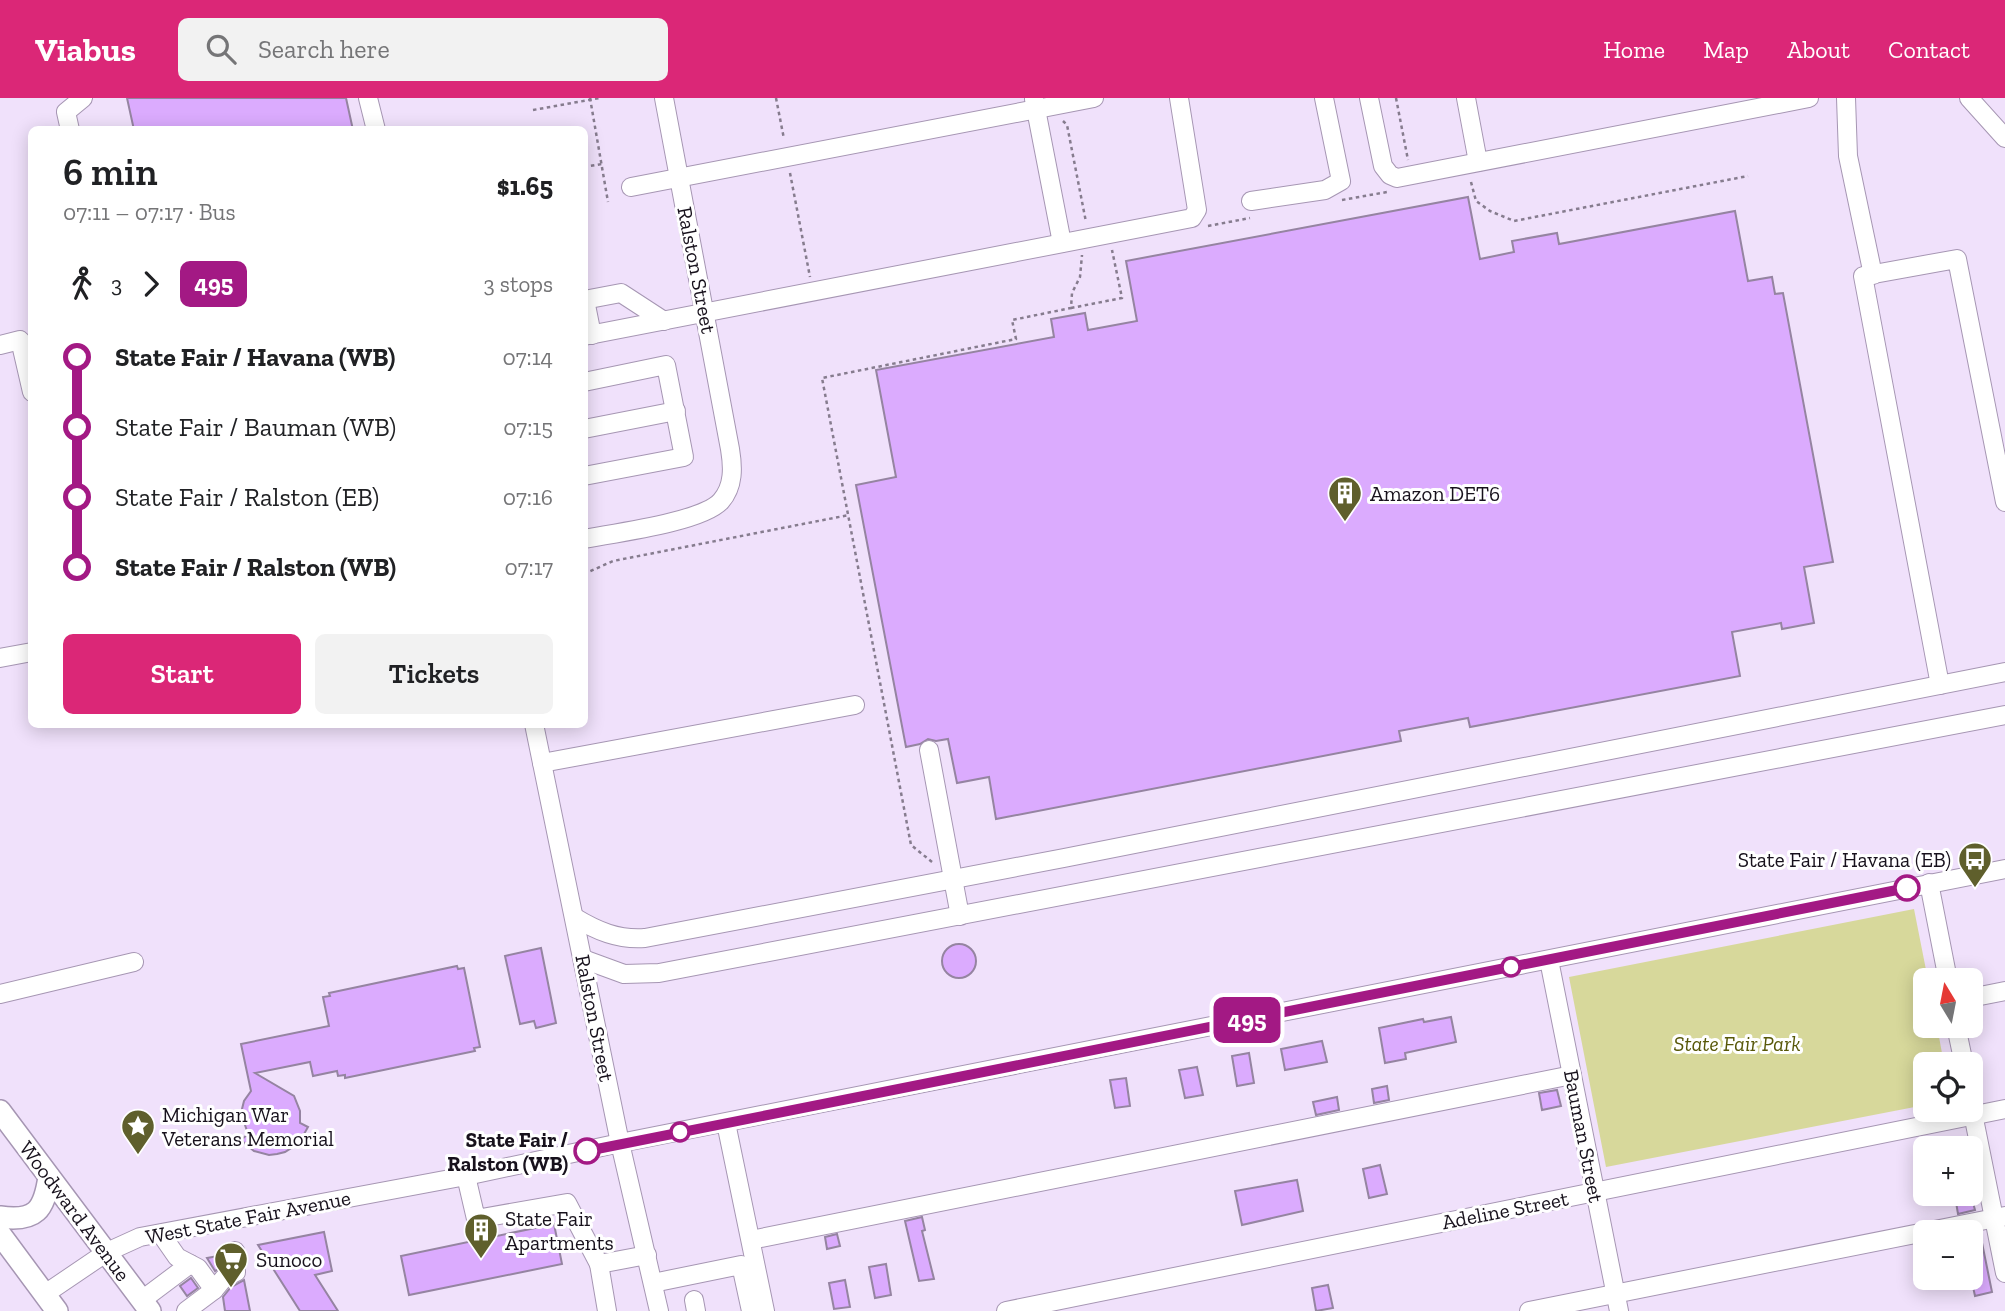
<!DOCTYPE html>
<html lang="en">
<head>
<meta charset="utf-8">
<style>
	body { margin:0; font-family:"Zilla Slab",serif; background:#f2f2f2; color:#202124; height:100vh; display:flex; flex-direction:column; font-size:26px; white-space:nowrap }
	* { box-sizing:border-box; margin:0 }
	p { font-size:23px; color:#757577 }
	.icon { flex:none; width:38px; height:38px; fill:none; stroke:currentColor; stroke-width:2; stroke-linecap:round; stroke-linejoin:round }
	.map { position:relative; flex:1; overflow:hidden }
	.side { position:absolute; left:28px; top:28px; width:560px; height:602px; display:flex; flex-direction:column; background:#fff; border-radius:10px; box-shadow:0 4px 18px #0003 }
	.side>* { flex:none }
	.badge { padding:0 14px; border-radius:10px; font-size:24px; line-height:46px }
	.needle { width:46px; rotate:350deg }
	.fabs { position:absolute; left:1913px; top:870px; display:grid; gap:14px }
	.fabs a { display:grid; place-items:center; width:70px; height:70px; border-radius:10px; background:#fff; box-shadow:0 4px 18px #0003; font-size:35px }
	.map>.badge { position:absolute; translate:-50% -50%; box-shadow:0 0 0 4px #fff }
	.legs { display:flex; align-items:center; gap:10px; height:77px; padding:0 35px; font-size:23px }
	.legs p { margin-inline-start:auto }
	.summary { display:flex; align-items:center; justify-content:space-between; height:119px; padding:0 35px }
	h1 { font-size:38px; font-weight:600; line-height:52px }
	.primary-button { display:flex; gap:14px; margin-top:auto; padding:14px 35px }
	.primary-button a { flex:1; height:80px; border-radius:10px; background:#db2777; color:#fff; font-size:28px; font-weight:600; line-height:80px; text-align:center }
	.primary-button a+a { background:#f2f2f2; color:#202124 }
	ul { padding:0 35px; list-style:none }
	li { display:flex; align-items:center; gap:24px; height:70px; font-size:26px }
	li i { display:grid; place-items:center; width:10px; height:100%; margin:0 9px; background:currentColor }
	li i::after { content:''; width:18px; height:18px; margin:-9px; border:5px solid; border-radius:50%; background:#fff }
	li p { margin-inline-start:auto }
	li:first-child i { background:linear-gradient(#0000 50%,currentColor 0) }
	li:last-child i { background:linear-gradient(currentColor 50%,#0000 0) }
	header { display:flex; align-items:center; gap:42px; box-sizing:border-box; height:98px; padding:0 35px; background:#db2777; color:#fff }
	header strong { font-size:33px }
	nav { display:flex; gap:38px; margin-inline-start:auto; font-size:24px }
	.search { width:490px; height:63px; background:#f2f2f2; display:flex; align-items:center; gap:18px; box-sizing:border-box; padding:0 24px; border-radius:10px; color:#757577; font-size:26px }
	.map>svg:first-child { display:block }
</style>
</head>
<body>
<header>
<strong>Viabus</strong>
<div class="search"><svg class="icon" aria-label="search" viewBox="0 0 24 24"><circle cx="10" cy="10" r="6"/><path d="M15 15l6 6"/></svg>Search here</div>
<nav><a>Home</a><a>Map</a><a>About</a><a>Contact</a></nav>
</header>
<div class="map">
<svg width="2005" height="1213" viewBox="0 0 2005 1213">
	<rect width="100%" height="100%" fill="#f0e1fb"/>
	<!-- green -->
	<path fill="#d7d89b" d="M1914,811L1928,882H1925V928H1937L1944,966H1925V1007L1606,1069L1569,879Z"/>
	<!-- building -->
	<g fill="#dbabfe" stroke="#9584a1" stroke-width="2">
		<path d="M127,0H346L353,32H134Z"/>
		<path d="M1468,99L1480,161L1514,154L1512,143L1557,135L1559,146L1735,113L1748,183L1772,179L1775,196L1783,195L1833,464L1804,469L1814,525L1782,531L1781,525L1732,534L1740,578L1470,629L1468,620L1399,633L1401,643L996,721L989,679L957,685L948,641L936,643L928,641L920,646L906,649L856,387L896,379L876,272L1054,239L1051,221L1085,215L1088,232L1137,223L1126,163Z"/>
		<circle cx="959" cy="863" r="17"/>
		<path d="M541,850L556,925L536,930L534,923L520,926L505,858Z"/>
		<path d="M457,868L458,871L464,870L480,949L474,950L475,953L345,980V977L338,978L337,973L313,978L310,964L255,975L294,998L300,1013V1025L308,1029L299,1045L285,1054L277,1056L269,1057L254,1053L241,1042L248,1036L241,1015L244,1003L251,993L241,946L329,928L323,899L330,898L329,895Z"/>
		<path d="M1451,919L1456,944L1405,955L1406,961L1385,965L1379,930L1423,921L1424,924Z"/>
		<path d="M1322,943L1327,964L1285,972L1281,951Z"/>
		<path d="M1249,955L1254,985L1237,988L1232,958Z"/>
		<path d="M1197,969L1203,997L1185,1000L1179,972Z"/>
		<path d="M1126,980L1130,1008L1115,1010L1110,982Z"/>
		<path d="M1387,988L1389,1002L1374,1005L1372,991Z"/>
		<path d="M1557,992L1561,1008L1542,1012L1539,995Z"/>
		<path d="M1337,999L1339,1012L1316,1017L1313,1004Z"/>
		<path d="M1380,1067L1387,1096L1369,1100L1363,1071Z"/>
		<path d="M1297,1082L1303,1113L1242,1127L1235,1093Z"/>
		<path d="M1972,1101L1975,1112L1958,1116L1956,1104Z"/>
		<path d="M922,1119L925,1132L922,1133L934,1181L919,1183L905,1123Z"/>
		<path d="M554,1126L562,1166L409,1197L401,1158Z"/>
		<path d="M324,1134L332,1173L315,1177L338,1213H300L258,1147Z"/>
		<path d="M1980,1135L1992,1194L1975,1198L1970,1175V1136Z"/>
		<path d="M837,1136L840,1148L827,1151L825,1139Z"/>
		<path d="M224,1157V1167L215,1173L207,1160Z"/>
		<path d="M886,1166L891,1197L875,1200L869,1169Z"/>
		<path d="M191,1180L198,1190L187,1198L180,1188Z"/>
		<path d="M244,1182L250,1213H225L223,1199L231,1189Z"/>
		<path d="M845,1182L850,1209L834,1211L829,1185Z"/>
		<path d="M1328,1187L1333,1210L1316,1213L1312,1190Z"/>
	</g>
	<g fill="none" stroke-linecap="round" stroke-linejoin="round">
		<!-- minor casing -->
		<g stroke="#a696b3" stroke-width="20">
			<g id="minor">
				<path d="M368,0L376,32"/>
				<path d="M1369,0L1383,68L1390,77L1397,80L1809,0"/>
				<path d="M1466,0L1478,64"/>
				<path d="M1846,0L1848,58L1873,177"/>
				<path d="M1969,0L2005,40"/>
				<path d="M1034,1L1062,145"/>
				<path d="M70,32L66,14L83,0"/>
				<path d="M631,89L1094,0"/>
				<path d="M1251,103L1325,92L1341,83L1324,0"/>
				<path d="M584,202L621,195L664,223"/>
				<path d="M585,202L592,237"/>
				<path d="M584,238L1192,120L1197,112L1179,0"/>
				<path d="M0,247L20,242L32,294"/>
				<path d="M584,284L666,267L684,359L584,378"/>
				<path d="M584,331L676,313"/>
				<path d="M584,441C615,435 702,424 721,403C734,388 733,369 730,351L664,0"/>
				<path d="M0,560L32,554"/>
				<path d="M1940,587L1863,178L1957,161L2005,404"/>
				<path d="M534,626L620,1045L659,1213"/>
				<path d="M929,652L960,818"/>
				<path d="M542,665L855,607"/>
				<path d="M1929,785L1948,882"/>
				<path d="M574,819C597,833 618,842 645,840L1064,760L2005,574"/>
				<path d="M583,861L624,876L659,875L2005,617"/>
				<path d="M1549,862L1619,1213"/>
				<path d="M0,896L134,864"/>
				<path d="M1970,900L2005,893"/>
				<path d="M1956,928L1964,966"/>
				<path d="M1970,1001L2005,1175"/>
				<path d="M726,1025L765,1213"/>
				<path d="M466,1078L476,1121L567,1105L599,1166L647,1157"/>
				<path d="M161,1136L177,1159L198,1170L214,1192L224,1180L236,1174L235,1153"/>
				<path d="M751,1142L1572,977"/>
				<path d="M599,1166L607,1213"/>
				<path d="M653,1185L741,1167L751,1213"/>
				<path d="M45,1196L107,1154L140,1139L466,1078L620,1045L2005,771"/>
				<path d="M142,1202L190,1166"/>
				<path d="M694,1202L696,1213"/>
				<path d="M186,1213L214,1192"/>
				<path d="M1006,1213L2005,1011"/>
				<path d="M1529,1213L2005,1118"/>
			</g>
		</g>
		<!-- major casing -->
		<g stroke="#a696b3" stroke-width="24">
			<g id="major">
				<path d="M0,1013L150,1213"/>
				<path d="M0,1119C36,1124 44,1112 49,1079"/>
				<path d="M0,1136L57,1213"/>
			</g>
		</g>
		<!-- path -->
		<g stroke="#867c8e" stroke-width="2.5" stroke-dasharray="3.5 3.5" stroke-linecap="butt">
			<path d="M590,0L608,104"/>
			<path d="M776,0L784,41"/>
			<path d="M1396,0L1408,62"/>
			<path d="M533,12L600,0"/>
			<path d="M1063,23L1067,27L1086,124"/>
			<path d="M584,69L602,66"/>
			<path d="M790,75L810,179"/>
			<path d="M1471,84L1476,103L1490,113L1514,123L1748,78"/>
			<path d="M1342,102L1387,94"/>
			<path d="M1208,128L1250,120"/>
			<path d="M1071,210L1122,200L1112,152"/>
			<path d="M584,476L613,463L849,417"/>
			<path d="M932,764L911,747L822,280L1016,241L1012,222L1071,210L1072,195L1080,179L1082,157"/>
		</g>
		<!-- minor -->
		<use href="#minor" stroke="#fff" stroke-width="18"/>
		<!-- major -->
		<use href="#major" stroke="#fff" stroke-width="21"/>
	</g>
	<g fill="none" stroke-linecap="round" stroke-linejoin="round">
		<!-- line-1 casing -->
		<g stroke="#fff" stroke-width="16">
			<path id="line-1" d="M587,1053L1907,790"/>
		</g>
		<!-- line-1 -->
		<use href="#line-1" stroke="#a31984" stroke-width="10"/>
	</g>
	<!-- icons -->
	<defs>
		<g id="building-pin" transform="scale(1.75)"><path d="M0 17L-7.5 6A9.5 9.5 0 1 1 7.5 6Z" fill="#5f5f2c" stroke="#fff"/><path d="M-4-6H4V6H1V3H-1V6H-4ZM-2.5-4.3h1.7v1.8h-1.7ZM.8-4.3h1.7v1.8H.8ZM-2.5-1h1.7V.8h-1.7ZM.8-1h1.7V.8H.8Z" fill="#fff"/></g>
		<g id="bus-pin" transform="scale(1.75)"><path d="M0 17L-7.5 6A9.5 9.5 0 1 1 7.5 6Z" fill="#5f5f2c" stroke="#fff"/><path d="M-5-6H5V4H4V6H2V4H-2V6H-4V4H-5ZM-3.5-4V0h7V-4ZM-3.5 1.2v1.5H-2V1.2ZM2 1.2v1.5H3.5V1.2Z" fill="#fff"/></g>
		<g id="sight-pin" transform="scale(1.75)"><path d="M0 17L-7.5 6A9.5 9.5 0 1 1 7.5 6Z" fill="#5f5f2c" stroke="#fff"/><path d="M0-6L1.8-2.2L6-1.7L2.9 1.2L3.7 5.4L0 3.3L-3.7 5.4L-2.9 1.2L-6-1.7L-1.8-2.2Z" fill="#fff"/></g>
		<g id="supermarket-pin" transform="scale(1.75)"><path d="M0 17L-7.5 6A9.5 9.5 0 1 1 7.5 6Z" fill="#5f5f2c" stroke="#fff"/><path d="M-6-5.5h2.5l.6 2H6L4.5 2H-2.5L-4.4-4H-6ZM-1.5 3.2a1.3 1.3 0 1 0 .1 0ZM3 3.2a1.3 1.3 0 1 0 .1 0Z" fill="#fff"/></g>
	</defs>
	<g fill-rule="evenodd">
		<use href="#building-pin" x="1345" y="395"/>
		<use href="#bus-pin" x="1975" y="761"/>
		<use href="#sight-pin" x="138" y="1028"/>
		<use href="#building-pin" x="481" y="1132"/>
		<use href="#supermarket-pin" x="231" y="1161"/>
	</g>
	<!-- markers -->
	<g fill="#fff" stroke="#a31984" stroke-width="3.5">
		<circle cx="1907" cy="790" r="12"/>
		<circle cx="1511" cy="869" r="9"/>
		<circle cx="680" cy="1034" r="9"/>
		<circle cx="587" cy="1053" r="12"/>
	</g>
	<g text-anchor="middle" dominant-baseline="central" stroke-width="6" stroke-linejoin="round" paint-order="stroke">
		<!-- street labels -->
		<g font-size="21" fill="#17111c" stroke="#fff">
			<text transform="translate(697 172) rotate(79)">Ralston Street</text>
			<text transform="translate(595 920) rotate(79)">Ralston Street</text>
			<text transform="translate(1584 1038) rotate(79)">Bauman Street</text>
			<text transform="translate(1505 1112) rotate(-11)">Adeline Street</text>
			<text transform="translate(75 1113) rotate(53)">Woodward Avenue</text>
			<text transform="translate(248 1119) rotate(-11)">West State Fair Avenue</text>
		</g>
		<!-- poi labels -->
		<g font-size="21" fill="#17111c" stroke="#fff" text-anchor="start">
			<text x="1370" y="395">Amazon DET6</text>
			<text x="1951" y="761" text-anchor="end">State Fair / Havana (EB)</text>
			<text x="162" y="1016">Michigan War<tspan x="162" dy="24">Veterans Memorial</tspan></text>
			<text x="505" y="1120">State Fair<tspan x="505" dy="24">Apartments</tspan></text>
			<text x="256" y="1161">Sunoco</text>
		</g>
		<!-- park labels -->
		<g font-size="21" font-style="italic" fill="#575708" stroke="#fff">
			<text x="1737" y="945">State Fair Park</text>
		</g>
		<!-- stop labels -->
		<g font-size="21" font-weight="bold" fill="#17111c" stroke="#fff" text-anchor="end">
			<text x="568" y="1041">State Fair /<tspan x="568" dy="24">Ralston (WB)</tspan></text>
		</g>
	</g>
</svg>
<div class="fabs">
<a><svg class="needle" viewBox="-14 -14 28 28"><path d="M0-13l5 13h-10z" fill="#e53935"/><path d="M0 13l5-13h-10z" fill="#757577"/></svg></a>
<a><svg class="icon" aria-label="locate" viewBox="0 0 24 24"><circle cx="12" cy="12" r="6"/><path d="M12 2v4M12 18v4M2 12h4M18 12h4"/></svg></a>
<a>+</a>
<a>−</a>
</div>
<b class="badge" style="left:1247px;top:922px;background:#a31984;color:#fff">495</b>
<section class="side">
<div class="summary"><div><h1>6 min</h1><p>07:11 – 07:17 · Bus</p></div><b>$1.65</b></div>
<div class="legs"><svg class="icon" aria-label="walk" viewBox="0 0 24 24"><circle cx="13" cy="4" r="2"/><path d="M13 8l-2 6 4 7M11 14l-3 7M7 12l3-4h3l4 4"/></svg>3<svg class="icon" aria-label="forward" viewBox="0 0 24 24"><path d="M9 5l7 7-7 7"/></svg><b class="badge" style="background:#a31984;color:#fff">495</b><p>3 stops</p></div>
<ul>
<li><i style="color:#a31984"></i><b>State Fair / Havana (WB)</b><p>07:14</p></li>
<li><i style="color:#a31984"></i><span>State Fair / Bauman (WB)</span><p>07:15</p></li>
<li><i style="color:#a31984"></i><span>State Fair / Ralston (EB)</span><p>07:16</p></li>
<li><i style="color:#a31984"></i><b>State Fair / Ralston (WB)</b><p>07:17</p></li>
</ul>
<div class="primary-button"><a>Start</a><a>Tickets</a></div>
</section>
</div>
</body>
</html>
